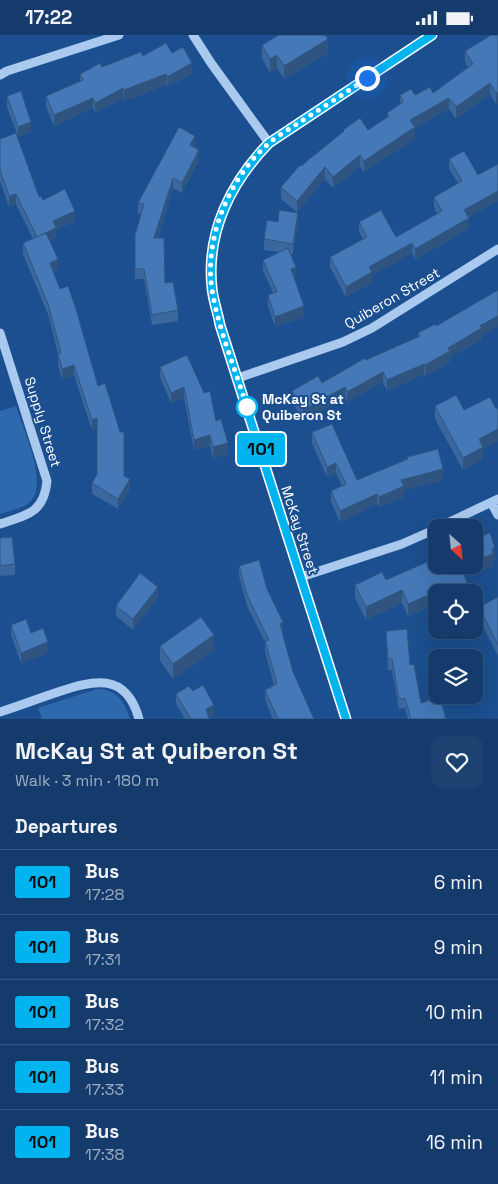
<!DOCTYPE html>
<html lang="en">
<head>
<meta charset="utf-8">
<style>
	body { margin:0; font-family:"Space Grotesk",sans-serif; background:#1d4271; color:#f1f3f6; height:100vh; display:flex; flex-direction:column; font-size:19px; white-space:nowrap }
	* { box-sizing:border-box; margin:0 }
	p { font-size:16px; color:#9dadc1 }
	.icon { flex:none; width:28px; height:28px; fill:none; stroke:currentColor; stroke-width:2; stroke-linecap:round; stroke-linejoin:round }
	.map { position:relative; height:684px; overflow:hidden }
	.side { display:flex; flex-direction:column; background:#143b6b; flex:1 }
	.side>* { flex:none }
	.badge { padding:0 10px; border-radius:4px; font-size:18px; line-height:32px }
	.needle { width:32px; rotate:153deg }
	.controls { position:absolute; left:428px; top:484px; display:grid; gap:10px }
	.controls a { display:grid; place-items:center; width:55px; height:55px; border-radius:10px; background:#143b6b; box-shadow:0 5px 20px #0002,0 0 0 1px #33557e; font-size:25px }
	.you { position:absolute; width:25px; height:25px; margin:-12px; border:4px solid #fff; border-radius:50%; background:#1a73e8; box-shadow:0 0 0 8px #1a73e833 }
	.map>.badge { position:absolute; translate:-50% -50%; box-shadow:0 0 0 2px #fff }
	h2 { padding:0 15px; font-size:19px; line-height:45px }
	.round { display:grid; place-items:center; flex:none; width:52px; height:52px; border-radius:10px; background:#1d4271 }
	.overview { display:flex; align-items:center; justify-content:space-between; height:85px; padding:0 15px }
	h1 { font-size:24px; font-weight:700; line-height:38px }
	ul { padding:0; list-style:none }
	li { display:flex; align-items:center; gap:15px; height:65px; padding:0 15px; border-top:1px solid #33557e }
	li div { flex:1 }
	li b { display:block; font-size:19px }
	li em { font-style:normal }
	li .badge { min-width:55px; font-weight:700; text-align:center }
	.status { display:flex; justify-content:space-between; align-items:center; height:35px; padding:0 25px; background:#143b6b; direction:ltr }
	.status svg { height:14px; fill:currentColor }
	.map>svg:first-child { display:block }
</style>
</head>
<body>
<div class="status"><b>17:22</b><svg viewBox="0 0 49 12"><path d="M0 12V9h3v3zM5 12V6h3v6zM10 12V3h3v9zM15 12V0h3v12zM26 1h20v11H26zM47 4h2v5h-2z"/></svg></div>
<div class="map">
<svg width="498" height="684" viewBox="0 0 498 684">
	<rect width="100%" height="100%" fill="#1b4f8f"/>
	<!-- green -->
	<g fill="#2e69ad">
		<path d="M16,371C23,394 50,450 29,468C21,474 9,476 0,479V376Z"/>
		<path d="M97,654C118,655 124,666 130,684H42L38,673Z"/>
	</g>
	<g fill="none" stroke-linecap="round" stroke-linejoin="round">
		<!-- minor -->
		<g stroke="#a9c9ee" stroke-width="9">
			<path d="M193,0L211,28L269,108"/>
			<path d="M0,40L7,36L119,0"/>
			<path d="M0,298L47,446C44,478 27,480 0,489"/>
			<path d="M238,343L343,307L372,293L498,214"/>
			<path d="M492,469L498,480"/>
			<path d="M439,492L498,464"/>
			<path d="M301,542L402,509L436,494"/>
			<path d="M0,677C19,671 37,664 55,658C93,645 126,636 139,684"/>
			<path d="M346,684L220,291C218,278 213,265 212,253C206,197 231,147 269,108L432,0"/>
		</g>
	</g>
	<!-- wall -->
	<g fill="#3a679d">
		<path d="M498,0V68L496,69L490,59L456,84L449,74L415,93V104L364,137L360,131L333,153L325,144L297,177L281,164V152L301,131L343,97V95H368L387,82V78L400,69V60H415L433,58L468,32L465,27V16Z"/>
		<path d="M262,10L328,18L284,44L277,33L270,38L262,23Z"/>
		<path d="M172,18L192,39L167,52L166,50L124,66L123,63L95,78L93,73L54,91L46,72V61L80,46V39L143,21Z"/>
		<path d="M7,61L31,97L18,102L7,72Z"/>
		<path d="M0,104L39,162L75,186L56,195V203L49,206L58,235L53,237L98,351L124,441L130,454L118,474L92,459V448L97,439V393L92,395L74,340L62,344L58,330V319L49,282L23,219V208L33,204L16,169L9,172L0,146Z"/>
		<path d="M195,111L194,112L199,125L182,158L173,153L158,203L165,248L178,275V286L152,290L144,244H135V200L141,179L138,178V168Z"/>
		<path d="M497,122L498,166L469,182V193L415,225L412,218L372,240V248L346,262L330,232V222L363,204L359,197V187L396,202L437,179L434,172V162L458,148L449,134V124L478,140L497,130Z"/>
		<path d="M278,187L298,189L293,219H290L296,242L294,243L304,282L275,292L268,271V260L273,258L263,235V225L279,217L264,215V204Z"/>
		<path d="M436,291L482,301V304L450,322V327L425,341L424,339L387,356L383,347L347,367L345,363L303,386L292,366V356L322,348L366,325L418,302V298Z"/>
		<path d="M187,320L216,386L228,419L213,423L210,411L194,415L184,363L171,368L160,342V332Z"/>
		<path d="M435,371L464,375L496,374L498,373V406L483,414V424L463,435L435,384Z"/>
		<path d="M312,397L357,445L407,424V422L443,445L404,455V462L379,472L377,469L340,487L331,467V456L342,451L336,438L327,442L312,408Z"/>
		<path d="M0,503L15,529V540L0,541Z"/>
		<path d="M493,525V531L465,541L471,558H436V569L408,581L402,568L366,585L355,563V550L495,525Z"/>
		<path d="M239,531L267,554L283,598H282L293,637L314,684H273L265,665V655L274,650L265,617V607L247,571L239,541Z"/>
		<path d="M158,562L133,595L116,581V571Z"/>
		<path d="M498,562V621L479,583V572Z"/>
		<path d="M11,590L48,618L21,628L11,600Z"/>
		<path d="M386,596L410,630L421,668L446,684H408L405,673L399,674L392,635H388Z"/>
		<path d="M160,611L214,616L173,644L160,626Z"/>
		<path d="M193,656L214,680L209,683V684H185L176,669V659Z"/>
	</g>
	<!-- shaded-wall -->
	<g fill="#305480">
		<path d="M328,4V18L284,44V31Z"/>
		<path d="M277,20V33L270,38V24Z"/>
		<path d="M192,28V39L167,52V42Z"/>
		<path d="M166,39V50L124,66V55Z"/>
		<path d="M490,48V59L456,84V72Z"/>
		<path d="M123,53V63L95,78V68Z"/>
		<path d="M498,57V68L496,69V58Z"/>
		<path d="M93,63V73L54,91V80Z"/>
		<path d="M449,63V74L415,93V104L364,137V126L410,85Z"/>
		<path d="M31,87V97L18,102V92Z"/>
		<path d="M195,101V111L190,120V110Z"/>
		<path d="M199,115V125L182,158V148Z"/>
		<path d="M360,120V131L333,153V142Z"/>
		<path d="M325,132V144L297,177V166Z"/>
		<path d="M173,143V153L154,214V203Z"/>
		<path d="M498,156V166L464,185V175Z"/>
		<path d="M16,159V169L9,172V161Z"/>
		<path d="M75,176V186L56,195V203L37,212L53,186Z"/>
		<path d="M298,178V189L293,219V209Z"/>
		<path d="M469,183V193L415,225V214Z"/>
		<path d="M412,208V218L372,240V248L346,262V252L369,232Z"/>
		<path d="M58,224V235L50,238V228Z"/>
		<path d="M296,232V242L291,244V234Z"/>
		<path d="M304,271V282L275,292V282Z"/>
		<path d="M498,281V292L482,301V304L450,322V327L425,341V330L448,313L480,291Z"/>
		<path d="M424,329V339L387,356V345Z"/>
		<path d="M74,330V340L62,344V334Z"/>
		<path d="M383,337V347L347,367V357Z"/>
		<path d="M184,352V363L171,368V358Z"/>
		<path d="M345,352V363L303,386V375Z"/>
		<path d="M97,383V393L92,395V385Z"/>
		<path d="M498,394V406L483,414V424L463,435V423L479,404Z"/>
		<path d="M210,400V411L194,415V405Z"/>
		<path d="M228,408V419L213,423V412Z"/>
		<path d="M336,428V438L327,442V432Z"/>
		<path d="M443,434V445L404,455V462L379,472V462L401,445Z"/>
		<path d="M130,444V454L118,474V464Z"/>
		<path d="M377,459V469L340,487V476Z"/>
		<path d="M495,513V525H493V531L460,543V530H474V526L492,514Z"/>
		<path d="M454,549V558H436V569L408,581V569Z"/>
		<path d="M158,552V562L133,595V584Z"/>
		<path d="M402,555V568L366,585V572Z"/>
		<path d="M283,587V598L280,599V589Z"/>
		<path d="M214,600V616L173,644V629Z"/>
		<path d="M48,607V618L21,628V618Z"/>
		<path d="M214,670V680L207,684L206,674Z"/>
	</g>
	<!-- building -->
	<g fill="#4478b7" stroke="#305480">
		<path d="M279,0H325L328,4L284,31L277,20L270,24L262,10Z"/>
		<path d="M491,0H498V57L496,58L490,48L456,72L449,63L410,85L415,92L364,126L360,120L333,142L325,132L297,166L281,152L300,130L301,131L344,96L343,95L360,83L368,95L389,81L387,78L403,67L400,60L411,54L415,60L430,52L433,58L473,29L465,16Z"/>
		<path d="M166,8L172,18L183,12L192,28L167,42L166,39L124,55L123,53L95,68L93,63L54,80L46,61L83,45L80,39L100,28L102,32L141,17L143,21Z"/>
		<path d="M21,56L31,87L18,92L7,61Z"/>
		<path d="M179,92L195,101L190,110L199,115L182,148L173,143L154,203H164L165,248L173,247L178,275L152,280L144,234H135V200L144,169L138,168Z"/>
		<path d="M16,98L39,162L41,161L43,165L65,154L75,176L53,186L56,193L37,202L16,159L9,161L0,135V104Z"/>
		<path d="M464,116L478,140L498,129V156L464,175L469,183L415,214L412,208L369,232L372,237L346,252L330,222L367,202L359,187L381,175L396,202L442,176L434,162L462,146L449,124Z"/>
		<path d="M279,175L298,178L293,209L264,204L267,185L278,187Z"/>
		<path d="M46,198L58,224L50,228L60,254L68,251L76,274L98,351L105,348L120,397H124V441L130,444L118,464L92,448L97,439V383L92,385L74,330L62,334L58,319L61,318L49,272L23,208Z"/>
		<path d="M288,213L296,232L291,234L304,271L275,282L268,260L277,257L263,225Z"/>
		<path d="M498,255V281L480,291L482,293L448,313L450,316L425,330L424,329L387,345L383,337L347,357L345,352L303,375L292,356L318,341L322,348L365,323L366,325L420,301L418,298L435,289L436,291Z"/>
		<path d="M187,320L204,358L210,356L216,386L221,384L228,408L213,412L210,400L194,405L184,352L171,358L160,332Z"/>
		<path d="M456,360L464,375L490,362L496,374L498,373V394L479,404L483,412L463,423L435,371Z"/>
		<path d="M332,389L357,445L408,424L407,422L438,414L443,434L401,445L404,451L379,462L377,459L340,476L331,456L346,449L336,428L327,432L312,397Z"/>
		<path d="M490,498L495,513L492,514L493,519L474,526V504Z"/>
		<path d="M12,502L15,529L0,531V503Z"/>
		<path d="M436,523V530H462H460L471,558H457L454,549L408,569L402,555L366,572L355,550L382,537L386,545Z"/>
		<path d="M259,525L267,554L283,587L280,589L293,637L314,684H278L265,655L277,649L265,606L269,605L247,560L239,531Z"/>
		<path d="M140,538L158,552L133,584L116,571Z"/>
		<path d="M498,562V610L479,572Z"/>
		<path d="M201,582L214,600L173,629L160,611Z"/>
		<path d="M26,584L31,598L43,593L48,607L21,618L11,590Z"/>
		<path d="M407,594L410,630L414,629L421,668L440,662L446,684H411L405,663L399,664L392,624H388L386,596Z"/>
		<path d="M203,650L214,670L206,674L209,684H191L176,659L189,651L193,656Z"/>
	</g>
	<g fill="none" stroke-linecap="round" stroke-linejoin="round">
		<!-- line casing -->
		<g stroke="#fff" stroke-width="11">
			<path id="line" d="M346,684L220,290C218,278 213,265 212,253C206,197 231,147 269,108L432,0"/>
		</g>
		<!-- line -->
		<use href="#line" stroke="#00b5ef" stroke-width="8"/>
		<!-- walk -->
		<path stroke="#fff" stroke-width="5" stroke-dasharray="0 9" d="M247,372L249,379C237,338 219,297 212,255C204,203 229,143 269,108C277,101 288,95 297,89C320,74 344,59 367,43"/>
	</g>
	<!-- markers -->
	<circle fill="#fff" stroke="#00b5ef" stroke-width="2.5" cx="247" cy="372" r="10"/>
	<g text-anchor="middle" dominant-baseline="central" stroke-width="4" stroke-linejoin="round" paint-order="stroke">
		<!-- street labels -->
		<g font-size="14" fill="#fff" stroke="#1b4f8f">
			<text transform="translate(392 263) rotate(-30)">Quiberon Street</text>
			<text transform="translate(43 387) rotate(73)">Supply Street</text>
			<text transform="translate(300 495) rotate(72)">McKay Street</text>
		</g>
		<!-- stop labels -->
		<g font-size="14" font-weight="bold" fill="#fff" stroke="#1b4f8f" text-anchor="start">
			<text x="262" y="364">McKay St at<tspan x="262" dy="16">Quiberon St</tspan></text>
		</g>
	</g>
</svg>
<div class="controls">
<a><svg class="needle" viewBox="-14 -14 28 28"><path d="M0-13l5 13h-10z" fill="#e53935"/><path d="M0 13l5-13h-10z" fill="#9dadc1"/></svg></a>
<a><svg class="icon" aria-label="locate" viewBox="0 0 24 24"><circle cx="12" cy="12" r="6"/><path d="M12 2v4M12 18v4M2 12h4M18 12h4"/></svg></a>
<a><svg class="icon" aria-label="layers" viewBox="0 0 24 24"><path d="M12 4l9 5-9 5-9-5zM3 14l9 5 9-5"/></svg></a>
</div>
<div class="you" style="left:367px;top:43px"></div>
<b class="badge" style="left:261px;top:414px;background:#00b5ef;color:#111">101</b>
</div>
<section class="side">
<div class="overview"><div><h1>McKay St at Quiberon St</h1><p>Walk · 3 min · 180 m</p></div><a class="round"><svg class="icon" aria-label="heart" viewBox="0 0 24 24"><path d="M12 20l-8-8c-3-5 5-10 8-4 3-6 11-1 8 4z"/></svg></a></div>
<h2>Departures</h2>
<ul>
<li><span class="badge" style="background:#00b5ef;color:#111">101</span><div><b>Bus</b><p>17:28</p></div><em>6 min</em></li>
<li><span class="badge" style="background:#00b5ef;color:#111">101</span><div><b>Bus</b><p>17:31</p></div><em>9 min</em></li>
<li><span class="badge" style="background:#00b5ef;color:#111">101</span><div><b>Bus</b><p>17:32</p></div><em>10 min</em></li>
<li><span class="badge" style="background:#00b5ef;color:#111">101</span><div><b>Bus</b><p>17:33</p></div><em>11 min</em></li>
<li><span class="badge" style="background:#00b5ef;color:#111">101</span><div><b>Bus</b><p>17:38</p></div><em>16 min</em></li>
</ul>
</section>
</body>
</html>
